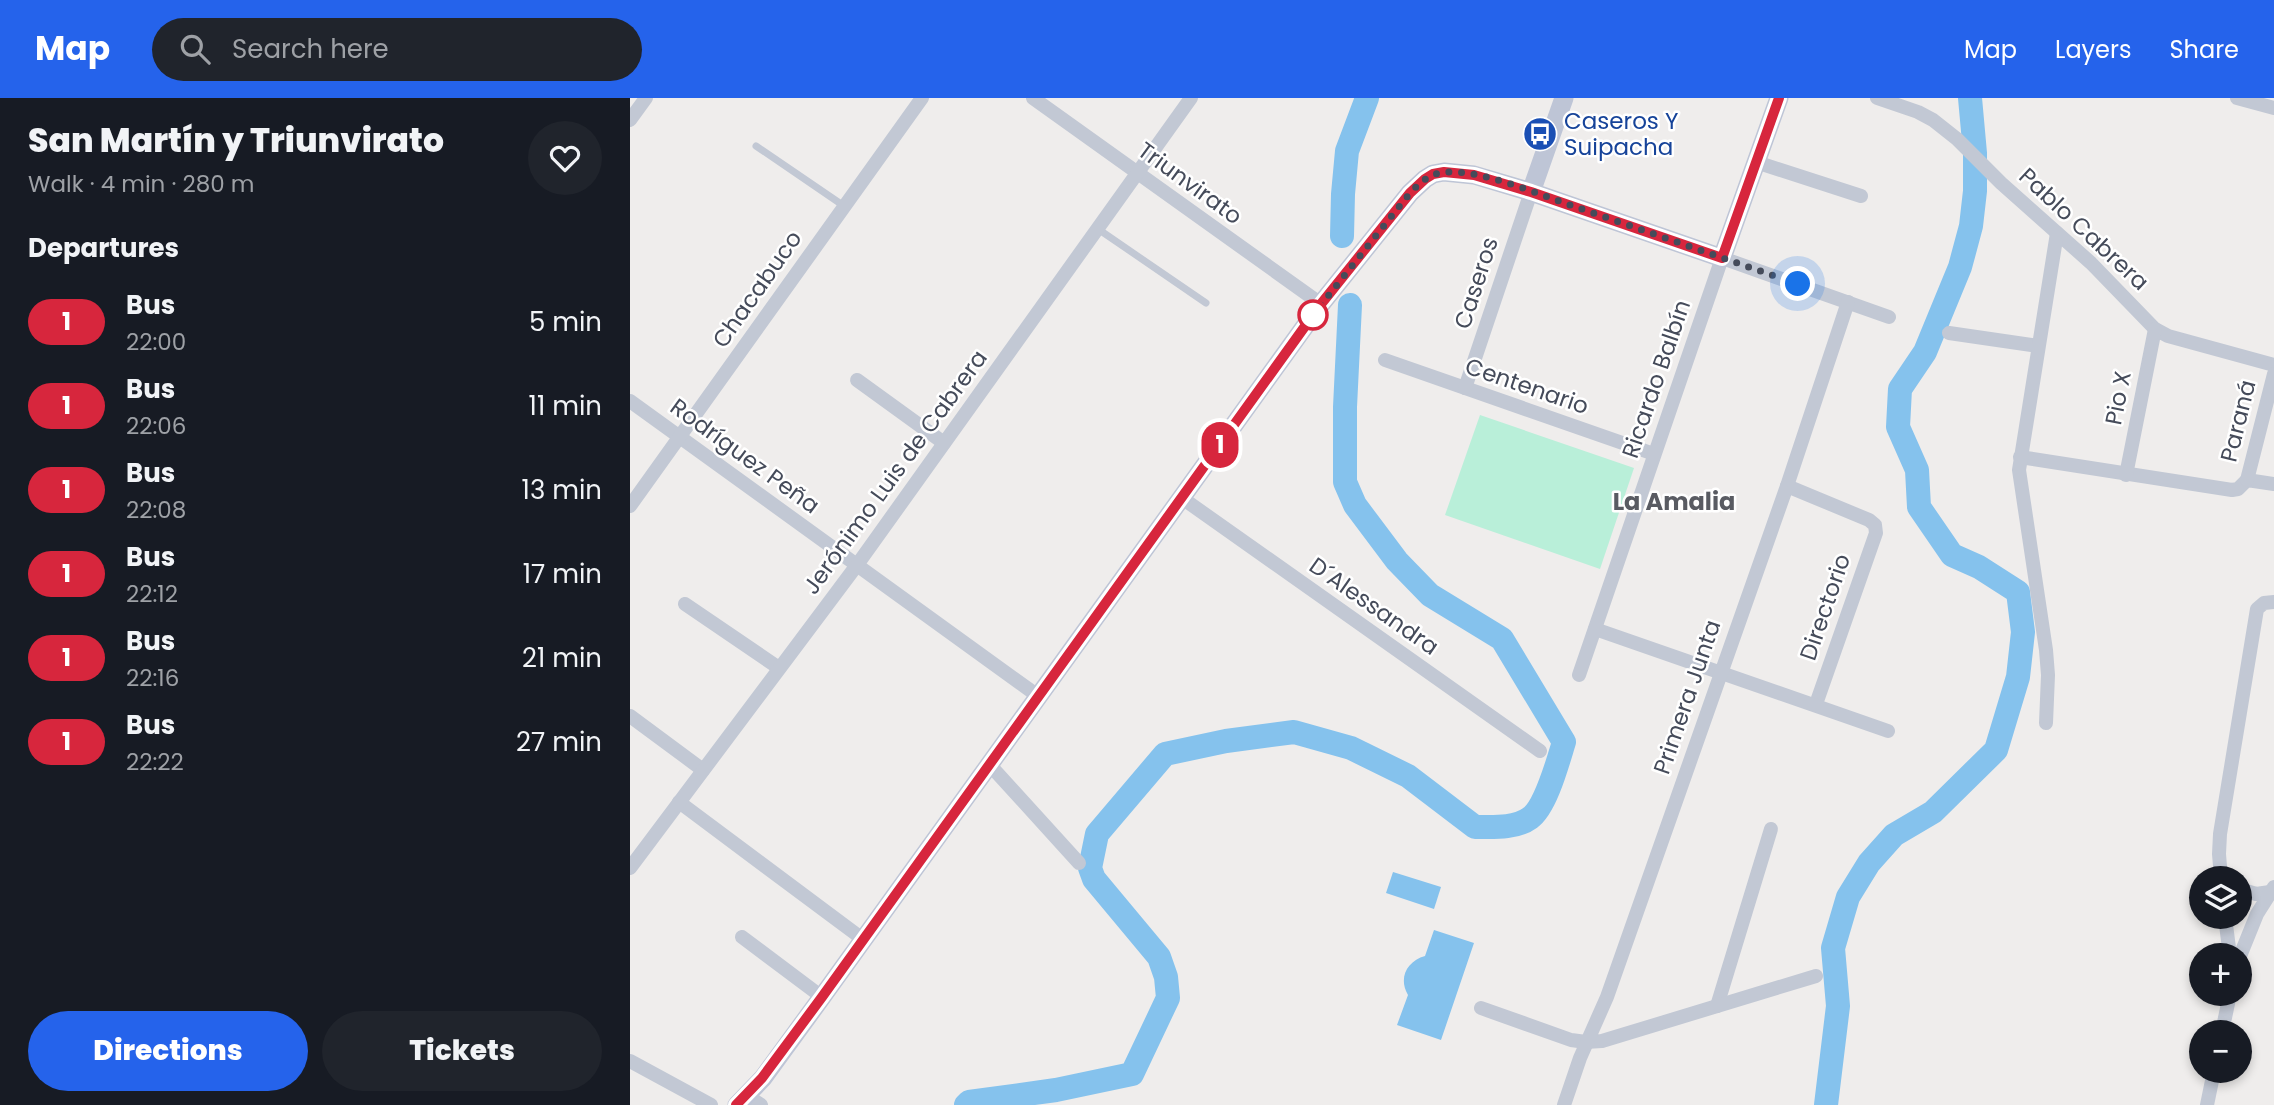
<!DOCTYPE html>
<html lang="en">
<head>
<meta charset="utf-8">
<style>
	body { margin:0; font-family:Poppins,sans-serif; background:#20242c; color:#f1f3f6; height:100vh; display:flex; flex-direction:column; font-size:26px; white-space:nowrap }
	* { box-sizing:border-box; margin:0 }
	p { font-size:23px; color:#9ea1a6 }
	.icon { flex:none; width:38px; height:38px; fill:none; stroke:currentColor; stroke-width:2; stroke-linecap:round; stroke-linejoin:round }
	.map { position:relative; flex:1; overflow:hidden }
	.sheet { display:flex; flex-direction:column; background:#171b24; width:630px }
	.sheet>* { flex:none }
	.badge { padding:0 14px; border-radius:23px; font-size:24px; line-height:46px }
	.buttons { position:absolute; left:1559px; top:768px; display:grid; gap:14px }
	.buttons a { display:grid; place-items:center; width:63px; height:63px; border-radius:50%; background:#171b24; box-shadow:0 4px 10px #0003; font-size:35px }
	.you { position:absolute; width:35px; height:35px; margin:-18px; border:5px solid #fff; border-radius:50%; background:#1a73e8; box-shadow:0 0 0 10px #1a73e833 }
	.map>.badge { position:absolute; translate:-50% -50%; box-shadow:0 0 0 4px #fff }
	h2 { padding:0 28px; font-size:26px; line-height:63px }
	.round { display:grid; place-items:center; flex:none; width:74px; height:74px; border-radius:37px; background:#20242c }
	.overview { display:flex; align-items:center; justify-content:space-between; height:119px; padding:0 28px }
	h1 { font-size:33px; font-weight:800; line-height:52px }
	.action { display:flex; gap:14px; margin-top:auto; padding:14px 28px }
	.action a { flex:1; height:80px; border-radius:42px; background:#2563eb; color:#fff; font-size:28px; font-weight:800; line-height:80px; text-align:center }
	.action a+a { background:#20242c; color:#f1f3f6 }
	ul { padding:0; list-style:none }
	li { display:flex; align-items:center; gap:21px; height:84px; padding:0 28px }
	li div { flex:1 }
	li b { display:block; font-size:26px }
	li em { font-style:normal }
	li .badge { min-width:77px; font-weight:700; text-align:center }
	header { display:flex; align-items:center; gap:42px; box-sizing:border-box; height:98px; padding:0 35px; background:#2563eb; color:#fff }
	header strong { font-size:33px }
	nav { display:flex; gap:38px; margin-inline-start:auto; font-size:24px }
	.search { width:490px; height:63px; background:#20242c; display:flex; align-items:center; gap:18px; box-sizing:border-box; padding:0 24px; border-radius:38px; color:#9ea1a6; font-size:26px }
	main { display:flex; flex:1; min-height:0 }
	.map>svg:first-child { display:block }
</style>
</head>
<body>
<header>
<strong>Map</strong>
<div class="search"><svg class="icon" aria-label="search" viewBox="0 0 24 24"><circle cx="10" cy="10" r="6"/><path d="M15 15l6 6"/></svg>Search here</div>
<nav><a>Map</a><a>Layers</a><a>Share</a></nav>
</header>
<main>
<section class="sheet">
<div class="overview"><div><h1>San Martín y Triunvirato</h1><p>Walk · 4 min · 280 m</p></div><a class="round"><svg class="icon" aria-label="heart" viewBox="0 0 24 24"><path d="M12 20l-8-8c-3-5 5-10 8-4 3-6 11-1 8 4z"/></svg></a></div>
<h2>Departures</h2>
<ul>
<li><span class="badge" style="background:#d7263d;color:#fff">1</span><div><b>Bus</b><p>22:00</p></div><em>5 min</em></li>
<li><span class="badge" style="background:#d7263d;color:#fff">1</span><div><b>Bus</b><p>22:06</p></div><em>11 min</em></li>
<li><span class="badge" style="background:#d7263d;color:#fff">1</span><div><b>Bus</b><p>22:08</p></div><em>13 min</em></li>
<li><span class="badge" style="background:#d7263d;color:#fff">1</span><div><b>Bus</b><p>22:12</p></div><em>17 min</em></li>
<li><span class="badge" style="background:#d7263d;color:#fff">1</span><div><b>Bus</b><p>22:16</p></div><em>21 min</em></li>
<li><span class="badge" style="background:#d7263d;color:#fff">1</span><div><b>Bus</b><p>22:22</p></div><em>27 min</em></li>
</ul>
<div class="action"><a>Directions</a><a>Tickets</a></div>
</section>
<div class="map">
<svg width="1644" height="1007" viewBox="0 0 1644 1007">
	<rect width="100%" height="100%" fill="#efedec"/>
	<!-- green -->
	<path fill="#b9efd9" d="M850,317L1004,370L970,471L815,417Z"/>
	<!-- water -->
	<g fill="#85c2ed">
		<path d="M763,774L811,789L804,811L756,795Z"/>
		<path d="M804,832L844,845L811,942L767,927L778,897C768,880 777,863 795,858Z"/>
	</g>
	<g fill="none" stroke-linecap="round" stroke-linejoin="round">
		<!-- river -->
		<g stroke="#85c2ed" stroke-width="24">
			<path d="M712,138L713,96L717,53L737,0"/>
			<path d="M336,1007L339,1004L426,992L502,976L538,900L536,879L529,859L464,781L460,770L467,736L535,656L596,643L664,634L721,650L778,678L845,729C862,729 885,731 900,720C916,709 928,663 934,644L872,541L800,497L767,463L725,407L715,384V309L720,207"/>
			<path d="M1196,1007L1208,908L1203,850L1218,799L1239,765L1264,737L1303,714L1366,652L1388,579L1393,534L1388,494L1349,469L1322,457L1289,409L1287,372L1268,329L1270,291L1295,254L1330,169L1341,128L1345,93V55L1340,0"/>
		</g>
		<!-- service -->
		<g stroke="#c2c8d4" stroke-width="7">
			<path d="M126,48L214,108"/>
			<path d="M468,131L576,205"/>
		</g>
		<!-- minor -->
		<g stroke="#c2c8d4" stroke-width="14">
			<path d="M403,0L691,206"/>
			<path d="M1247,0L1288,14L1303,22L1327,41L1371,85L1461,165L1525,231L1538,238L1644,267"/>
			<path d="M1607,0L1644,10"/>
			<path d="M0,22L16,0"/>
			<path d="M1126,64L1231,98"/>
			<path d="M1319,235L1408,248"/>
			<path d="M755,262L1024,356"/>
			<path d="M227,282L314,345"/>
			<path d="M835,290L901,94"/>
			<path d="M0,303L408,598"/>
			<path d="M1390,359L1602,392L1608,391L1617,382L1644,386"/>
			<path d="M1496,377L1525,231"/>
			<path d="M1617,382L1644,276"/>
			<path d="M1157,388L1239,422L1245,427L1246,435L1186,606"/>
			<path d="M552,400L910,653"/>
			<path d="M0,408L292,0"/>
			<path d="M55,506L149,570"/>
			<path d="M965,531L1258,633"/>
			<path d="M949,577L1092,160L1259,219"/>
			<path d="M0,618L73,672"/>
			<path d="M1416,625L1418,577L1416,552L1389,372L1427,135"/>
			<path d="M359,666L449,765"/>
			<path d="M49,704L234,842"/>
			<path d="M0,770L227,467L561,0"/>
			<path d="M1591,780L1589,756L1590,736L1627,511L1634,505L1644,504"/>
			<path d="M1610,791L1626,796L1640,794"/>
			<path d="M1595,819L1600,858"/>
			<path d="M112,839L192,899"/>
			<path d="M1610,858L1627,816L1644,789"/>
			<path d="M1087,908L1141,731"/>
			<path d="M851,910L941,942L956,944L972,943L1186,878"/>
			<path d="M1592,934L1600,896"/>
			<path d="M0,963L81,1007"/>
			<path d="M117,998L131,1007"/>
			<path d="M934,1007L950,960L977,899L1157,388L1218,204"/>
			<path d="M1577,1007L1584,973"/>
		</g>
		<!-- secondary -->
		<g stroke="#bec5d6" stroke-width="19">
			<path d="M901,94L934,0"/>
			<path d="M107,1007L133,980L192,899L691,206L780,95L795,81L803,76L814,74L844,77L901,94L1092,160L1149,0"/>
		</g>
	</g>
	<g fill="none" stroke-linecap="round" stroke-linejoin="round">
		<!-- line casing -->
		<g stroke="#fff" stroke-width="16">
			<path id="line" d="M106,1007L132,980L192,899L691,206L780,95L795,81L803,76L814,74L844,77L901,94L1092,160L1149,0"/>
		</g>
		<!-- line -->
		<use href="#line" stroke="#d7263d" stroke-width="10"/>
		<!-- walk -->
		<path stroke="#454b5a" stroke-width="7" stroke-dasharray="0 12.6" d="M683,217L780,95C791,84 800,75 816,74C851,72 906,95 940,107C1016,133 1092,160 1168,186"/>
	</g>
	<!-- icons -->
	<defs>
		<g id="bus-disc" transform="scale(1.75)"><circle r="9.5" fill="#1a4fb4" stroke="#fff"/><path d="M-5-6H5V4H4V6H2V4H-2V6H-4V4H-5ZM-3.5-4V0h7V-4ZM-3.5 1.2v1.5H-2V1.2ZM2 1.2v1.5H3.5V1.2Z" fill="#fff"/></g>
	</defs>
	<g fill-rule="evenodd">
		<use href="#bus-disc" x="910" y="36"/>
	</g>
	<!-- markers -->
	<circle fill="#fff" stroke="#d7263d" stroke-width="3.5" cx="683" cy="217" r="14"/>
	<g text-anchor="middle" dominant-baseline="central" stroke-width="5" stroke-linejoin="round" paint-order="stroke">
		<!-- transit labels -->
		<g font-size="23" fill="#164399" stroke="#fff" text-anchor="start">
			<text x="934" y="23">Caseros Y<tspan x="934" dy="26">Suipacha</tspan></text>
		</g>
		<!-- street labels -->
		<g font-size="23" fill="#454b5a" stroke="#fff">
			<text transform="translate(560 85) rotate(36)">Triunvirato</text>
			<text transform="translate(1454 131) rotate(43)">Pablo Cabrera</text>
			<text transform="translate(846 185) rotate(-72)">Caseros</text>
			<text transform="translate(127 191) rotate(-55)">Chacabuco</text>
			<text transform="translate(1026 281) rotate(-71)">Ricardo Balbín</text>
			<text transform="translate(897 288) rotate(19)">Centenario</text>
			<text transform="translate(1488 300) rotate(-79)">Pio X</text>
			<text transform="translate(1608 323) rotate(-76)">Paraná</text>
			<text transform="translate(115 358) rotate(36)">Rodríguez Peña</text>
			<text transform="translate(265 374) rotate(-54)">Jerónimo Luis de Cabrera</text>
			<text transform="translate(744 508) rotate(35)">D´Alessandra</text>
			<text transform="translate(1195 509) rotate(-71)">Directorio</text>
			<text transform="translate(1057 599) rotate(-71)">Primera Junta</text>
		</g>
		<!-- neighbourhood labels -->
		<g font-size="24" font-weight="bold" fill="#595b62" stroke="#fff">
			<text x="1044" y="403">La Amalia</text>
		</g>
	</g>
</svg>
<div class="buttons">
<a><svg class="icon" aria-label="layers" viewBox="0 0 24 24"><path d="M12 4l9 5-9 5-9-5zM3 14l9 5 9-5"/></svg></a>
<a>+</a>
<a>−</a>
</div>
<div class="you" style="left:1168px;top:186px"></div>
<b class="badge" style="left:590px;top:347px;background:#d7263d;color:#fff">1</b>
</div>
</main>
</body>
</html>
